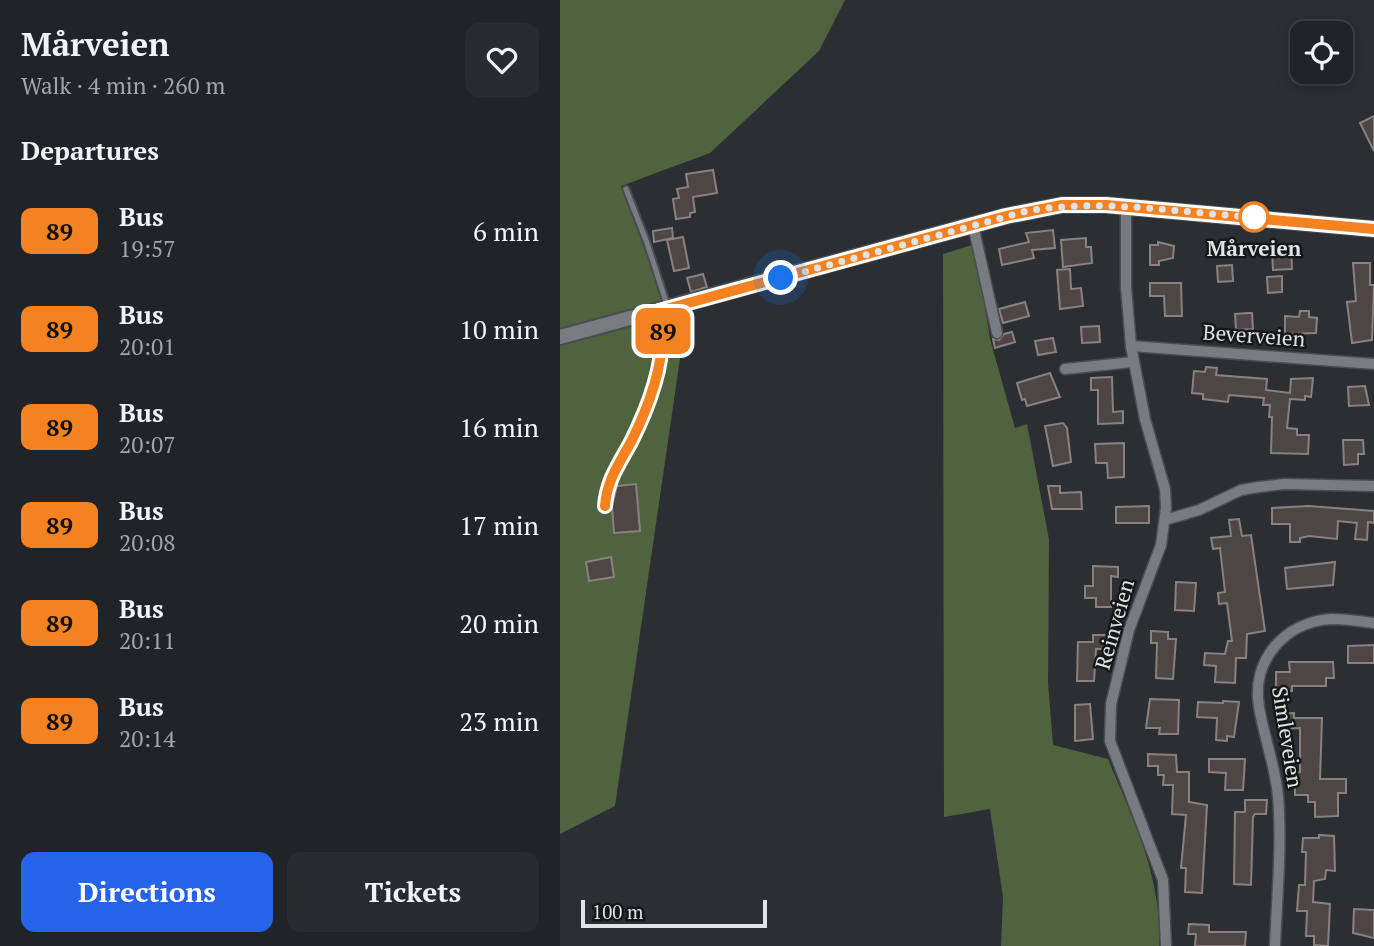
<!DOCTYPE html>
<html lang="en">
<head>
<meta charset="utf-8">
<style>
	body { margin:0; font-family:"PT Serif",serif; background:#282b2f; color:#f1f3f6; height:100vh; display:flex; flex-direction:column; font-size:26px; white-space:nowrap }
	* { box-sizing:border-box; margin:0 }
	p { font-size:23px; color:#a2a4a7 }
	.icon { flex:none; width:38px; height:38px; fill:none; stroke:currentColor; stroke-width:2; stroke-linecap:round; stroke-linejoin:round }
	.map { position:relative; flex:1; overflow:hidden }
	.panel { display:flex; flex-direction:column; background:#202327; width:560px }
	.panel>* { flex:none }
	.badge { padding:0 14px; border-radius:10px; font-size:24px; line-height:46px }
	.buttons { position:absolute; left:730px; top:21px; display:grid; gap:14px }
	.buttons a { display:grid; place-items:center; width:63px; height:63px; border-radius:14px; background:#202327; box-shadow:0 4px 18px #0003,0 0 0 2px #3d4044; font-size:35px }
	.scale { position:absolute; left:21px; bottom:18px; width:186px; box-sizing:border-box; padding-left:7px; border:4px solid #e1e4e7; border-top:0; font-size:19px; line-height:24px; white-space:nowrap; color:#e1e4e7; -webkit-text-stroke:5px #151719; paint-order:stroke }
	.you { position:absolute; width:35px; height:35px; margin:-18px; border:5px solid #fff; border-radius:50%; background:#1a73e8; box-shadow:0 0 0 10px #1a73e833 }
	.map>.badge { position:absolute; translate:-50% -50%; box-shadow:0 0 0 4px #fff }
	h2 { padding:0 21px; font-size:26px; line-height:63px }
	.round { display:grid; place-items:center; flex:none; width:74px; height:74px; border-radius:14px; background:#282b2f }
	.headline { display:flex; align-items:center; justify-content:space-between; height:119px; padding:0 21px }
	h1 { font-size:33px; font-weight:800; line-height:52px }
	.cta { display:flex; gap:14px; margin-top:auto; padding:14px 21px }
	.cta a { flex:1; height:80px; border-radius:14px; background:#2563eb; color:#fff; font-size:28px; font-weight:800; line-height:80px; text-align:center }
	.cta a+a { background:#282b2f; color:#f1f3f6 }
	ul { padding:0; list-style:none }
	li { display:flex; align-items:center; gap:21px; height:98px; padding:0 21px }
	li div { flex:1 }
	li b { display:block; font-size:26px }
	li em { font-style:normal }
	li .badge { min-width:77px; font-weight:700; text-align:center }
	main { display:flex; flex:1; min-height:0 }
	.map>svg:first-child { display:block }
</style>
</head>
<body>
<main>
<section class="panel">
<div class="headline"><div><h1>Mårveien</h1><p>Walk · 4 min · 260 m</p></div><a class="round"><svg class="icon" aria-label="heart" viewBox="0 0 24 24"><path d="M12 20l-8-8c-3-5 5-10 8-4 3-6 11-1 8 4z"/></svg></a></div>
<h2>Departures</h2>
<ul>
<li><span class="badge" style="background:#f58220;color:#111">89</span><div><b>Bus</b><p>19:57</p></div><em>6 min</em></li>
<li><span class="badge" style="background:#f58220;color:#111">89</span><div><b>Bus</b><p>20:01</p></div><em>10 min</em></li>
<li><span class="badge" style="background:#f58220;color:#111">89</span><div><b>Bus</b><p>20:07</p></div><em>16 min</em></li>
<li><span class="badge" style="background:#f58220;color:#111">89</span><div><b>Bus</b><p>20:08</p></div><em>17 min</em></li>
<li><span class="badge" style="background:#f58220;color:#111">89</span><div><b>Bus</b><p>20:11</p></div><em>20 min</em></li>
<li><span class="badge" style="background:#f58220;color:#111">89</span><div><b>Bus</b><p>20:14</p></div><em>23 min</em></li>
</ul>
<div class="cta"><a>Directions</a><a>Tickets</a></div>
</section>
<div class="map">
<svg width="814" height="946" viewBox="0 0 814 946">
	<rect width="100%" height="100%" fill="#2b2f34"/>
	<!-- forest -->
	<g fill="#50633f">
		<path d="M0,0H285L259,51L150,153L61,186L112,323L125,324L55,806L0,834Z"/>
		<path d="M415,244L430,339L455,428L467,424L489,539L488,683L493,745L548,759C574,822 602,876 599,946H441L443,897L430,809L384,817L383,254Z"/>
	</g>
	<!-- building -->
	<g fill="#4e4645" stroke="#89807f" stroke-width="2">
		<path d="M814,116V151L800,123Z"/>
		<path d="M153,170L157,193L133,197L135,212L130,213V217L116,219L113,199L119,198L117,189L128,187L126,174Z"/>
		<path d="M112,228L113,238L94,242L93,231Z"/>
		<path d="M493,230L495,248L472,250L474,258L442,265L439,249L469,242L466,233Z"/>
		<path d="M123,237L129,268L114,271L107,240Z"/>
		<path d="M526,238V247H531L532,263L503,267L501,240Z"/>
		<path d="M598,242L614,246L613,258L599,261V265H590V245H598Z"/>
		<path d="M731,247L732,269L713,270L712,249Z"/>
		<path d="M793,263H810V285H814L812,340L792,343L787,302L796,301Z"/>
		<path d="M672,265L673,281L658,282L657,266Z"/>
		<path d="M510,269L511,289L521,288L523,306L500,309L497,270Z"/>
		<path d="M143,274L147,287L131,292L127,278Z"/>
		<path d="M722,276V292L708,293L707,277Z"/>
		<path d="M590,283H621L622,316H605L604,296H590Z"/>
		<path d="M465,302L469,316L443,323L439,309Z"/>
		<path d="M740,311H749V317L757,318L756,333L725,334V316L739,317Z"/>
		<path d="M688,313H692L693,329L676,330L675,314Z"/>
		<path d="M539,326L540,342L522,343L521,327Z"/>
		<path d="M452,332L455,342L435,348L433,339L439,340L444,334Z"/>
		<path d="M493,338L496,352L478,355L475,341Z"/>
		<path d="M646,367L657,368L656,375L707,379L706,390L730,393L731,379L753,378L751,397L745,396V400L730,399L727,428L737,429V435H749L748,454L711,453L712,417H709L710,405H703L704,398L669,395L668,402L643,399V394L632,393L634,371L645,372Z"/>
		<path d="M490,373L500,397L467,406L465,399L462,400L457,383Z"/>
		<path d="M552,377L553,412L563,411V423L538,424V390H531V378Z"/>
		<path d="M805,386L809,405L789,406L788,387Z"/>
		<path d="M503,423L507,428L511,462L493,466L485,426Z"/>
		<path d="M783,440H803L804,454H798V464L784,465Z"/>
		<path d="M564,443V477L548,478L547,463H536L535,444Z"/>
		<path d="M76,484L80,531L54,533L52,506L57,486Z"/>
		<path d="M488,486H500V493L521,492L522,509H492Z"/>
		<path d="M589,506V523H556V507Z"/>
		<path d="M749,506L814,511V523L808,522L807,540L795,539L797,523L778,521L777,539L749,536L740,538V542H730V524H712V508Z"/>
		<path d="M679,519L682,536L691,535L705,631L687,634L686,658H676L675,683L655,682L656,666L644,665L645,653L665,654L668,641H672L667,603L659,604L658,593L665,592L660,548L653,549L651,538L671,536L669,520Z"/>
		<path d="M51,557L54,577L29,581L26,562Z"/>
		<path d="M775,562L773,585L727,589L725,568Z"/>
		<path d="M533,566L558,567V577L551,576V607H536V598H525V586H533Z"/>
		<path d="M616,582L636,583L634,611L615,610Z"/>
		<path d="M591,631L608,632V639H616L613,679L596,678L597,643H591Z"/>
		<path d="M533,635H551V649H536L534,681H517L518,642H533Z"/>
		<path d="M814,645V663H788V646Z"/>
		<path d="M729,662H773L774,678H766V686H732V691H716V672H730Z"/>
		<path d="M590,699L619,700L618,734H599L600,728H586Z"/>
		<path d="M663,701L679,702L674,737L667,736V741L656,740L657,718L637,717L638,702L663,703Z"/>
		<path d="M530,704L533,739L515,741V705Z"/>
		<path d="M734,713V718H762L760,779H786V793H778V816L755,817V802H748V795H735V772H740V728L720,729V714Z"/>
		<path d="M588,754L616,755L617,772H629V802L647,805L642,893L625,892L626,868H621L626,815L612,814L613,785H603L604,775H598V766H588Z"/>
		<path d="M649,759H685L683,790H665L666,773L649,772Z"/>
		<path d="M685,800H707L706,814H695L693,817L691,885L674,884L675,812H685Z"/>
		<path d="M759,835L774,836L775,871L766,870L765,879L754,881L753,902L770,904L768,946L754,945V936H746L747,911H737L739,885H745L746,852H742L743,838H759Z"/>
		<path d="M794,909L814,910V938L793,933Z"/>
		<path d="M629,924L649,925V932H686L685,946H635L636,934H628Z"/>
	</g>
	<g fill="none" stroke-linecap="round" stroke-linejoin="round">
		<!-- lane casing -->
		<g stroke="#494c50" stroke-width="9">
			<path id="lane" d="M66,189L87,243L108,308"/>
		</g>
		<!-- street casing -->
		<g stroke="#494c50" stroke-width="13">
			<g id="street">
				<path d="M566,206V287L571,346L585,419L605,489L606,508L601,545L569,630L551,704L550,741L603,880L606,946"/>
				<path d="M413,225L437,333"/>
				<path d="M571,346L814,364"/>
				<path d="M505,369L573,362"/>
				<path d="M45,506C47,480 59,464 71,442C90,404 110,353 99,311"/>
				<path d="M605,520L639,510L681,490L699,487L724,484L814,486"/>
				<path d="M715,946C717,896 722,845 718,796C715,765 704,737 699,707C691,660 725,622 771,619C785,619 800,621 814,623"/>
			</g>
		</g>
		<!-- secondary casing -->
		<g stroke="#494c50" stroke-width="18">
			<path id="secondary" d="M0,337L446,216L502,205H546L814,229"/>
		</g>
		<!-- lane -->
		<use href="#lane" stroke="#777c82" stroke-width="5"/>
		<!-- street -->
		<use href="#street" stroke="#777c82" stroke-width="10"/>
		<!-- secondary -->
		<use href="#secondary" stroke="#777c82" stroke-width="14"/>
	</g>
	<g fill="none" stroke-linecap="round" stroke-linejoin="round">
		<!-- line casing -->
		<g stroke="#fff" stroke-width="16">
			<path id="line" d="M45,506C47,480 59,464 71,442C90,404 110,353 99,311L446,216L502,205H546L814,229"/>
		</g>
		<!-- line -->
		<use href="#line" stroke="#f58220" stroke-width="10"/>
		<!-- walk -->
		<path stroke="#e1e4e7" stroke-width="7" stroke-dasharray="0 12.6" d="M221,278L467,211C543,198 619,213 694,217"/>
	</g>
	<!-- markers -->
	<circle fill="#fff" stroke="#f58220" stroke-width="3.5" cx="694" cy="217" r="14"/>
	<g text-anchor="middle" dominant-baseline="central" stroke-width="5" stroke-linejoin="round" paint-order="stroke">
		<!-- stop labels -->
		<g font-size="21" font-weight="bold" fill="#e1e4e7" stroke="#151719">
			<text x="694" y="248">Mårveien</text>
		</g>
		<!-- street labels -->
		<g font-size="21" fill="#e1e4e7" stroke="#151719">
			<text transform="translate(694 335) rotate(4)">Beverveien</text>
			<text transform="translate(554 624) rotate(-74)">Reinveien</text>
			<text transform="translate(728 737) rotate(81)">Simleveien</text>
		</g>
	</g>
</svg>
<div class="buttons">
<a><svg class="icon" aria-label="locate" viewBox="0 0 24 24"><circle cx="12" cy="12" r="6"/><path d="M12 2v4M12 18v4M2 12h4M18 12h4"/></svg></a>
</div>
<div class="scale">100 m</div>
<div class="you" style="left:221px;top:278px"></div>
<b class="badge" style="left:103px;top:331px;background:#f58220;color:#111">89</b>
</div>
</main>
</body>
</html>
